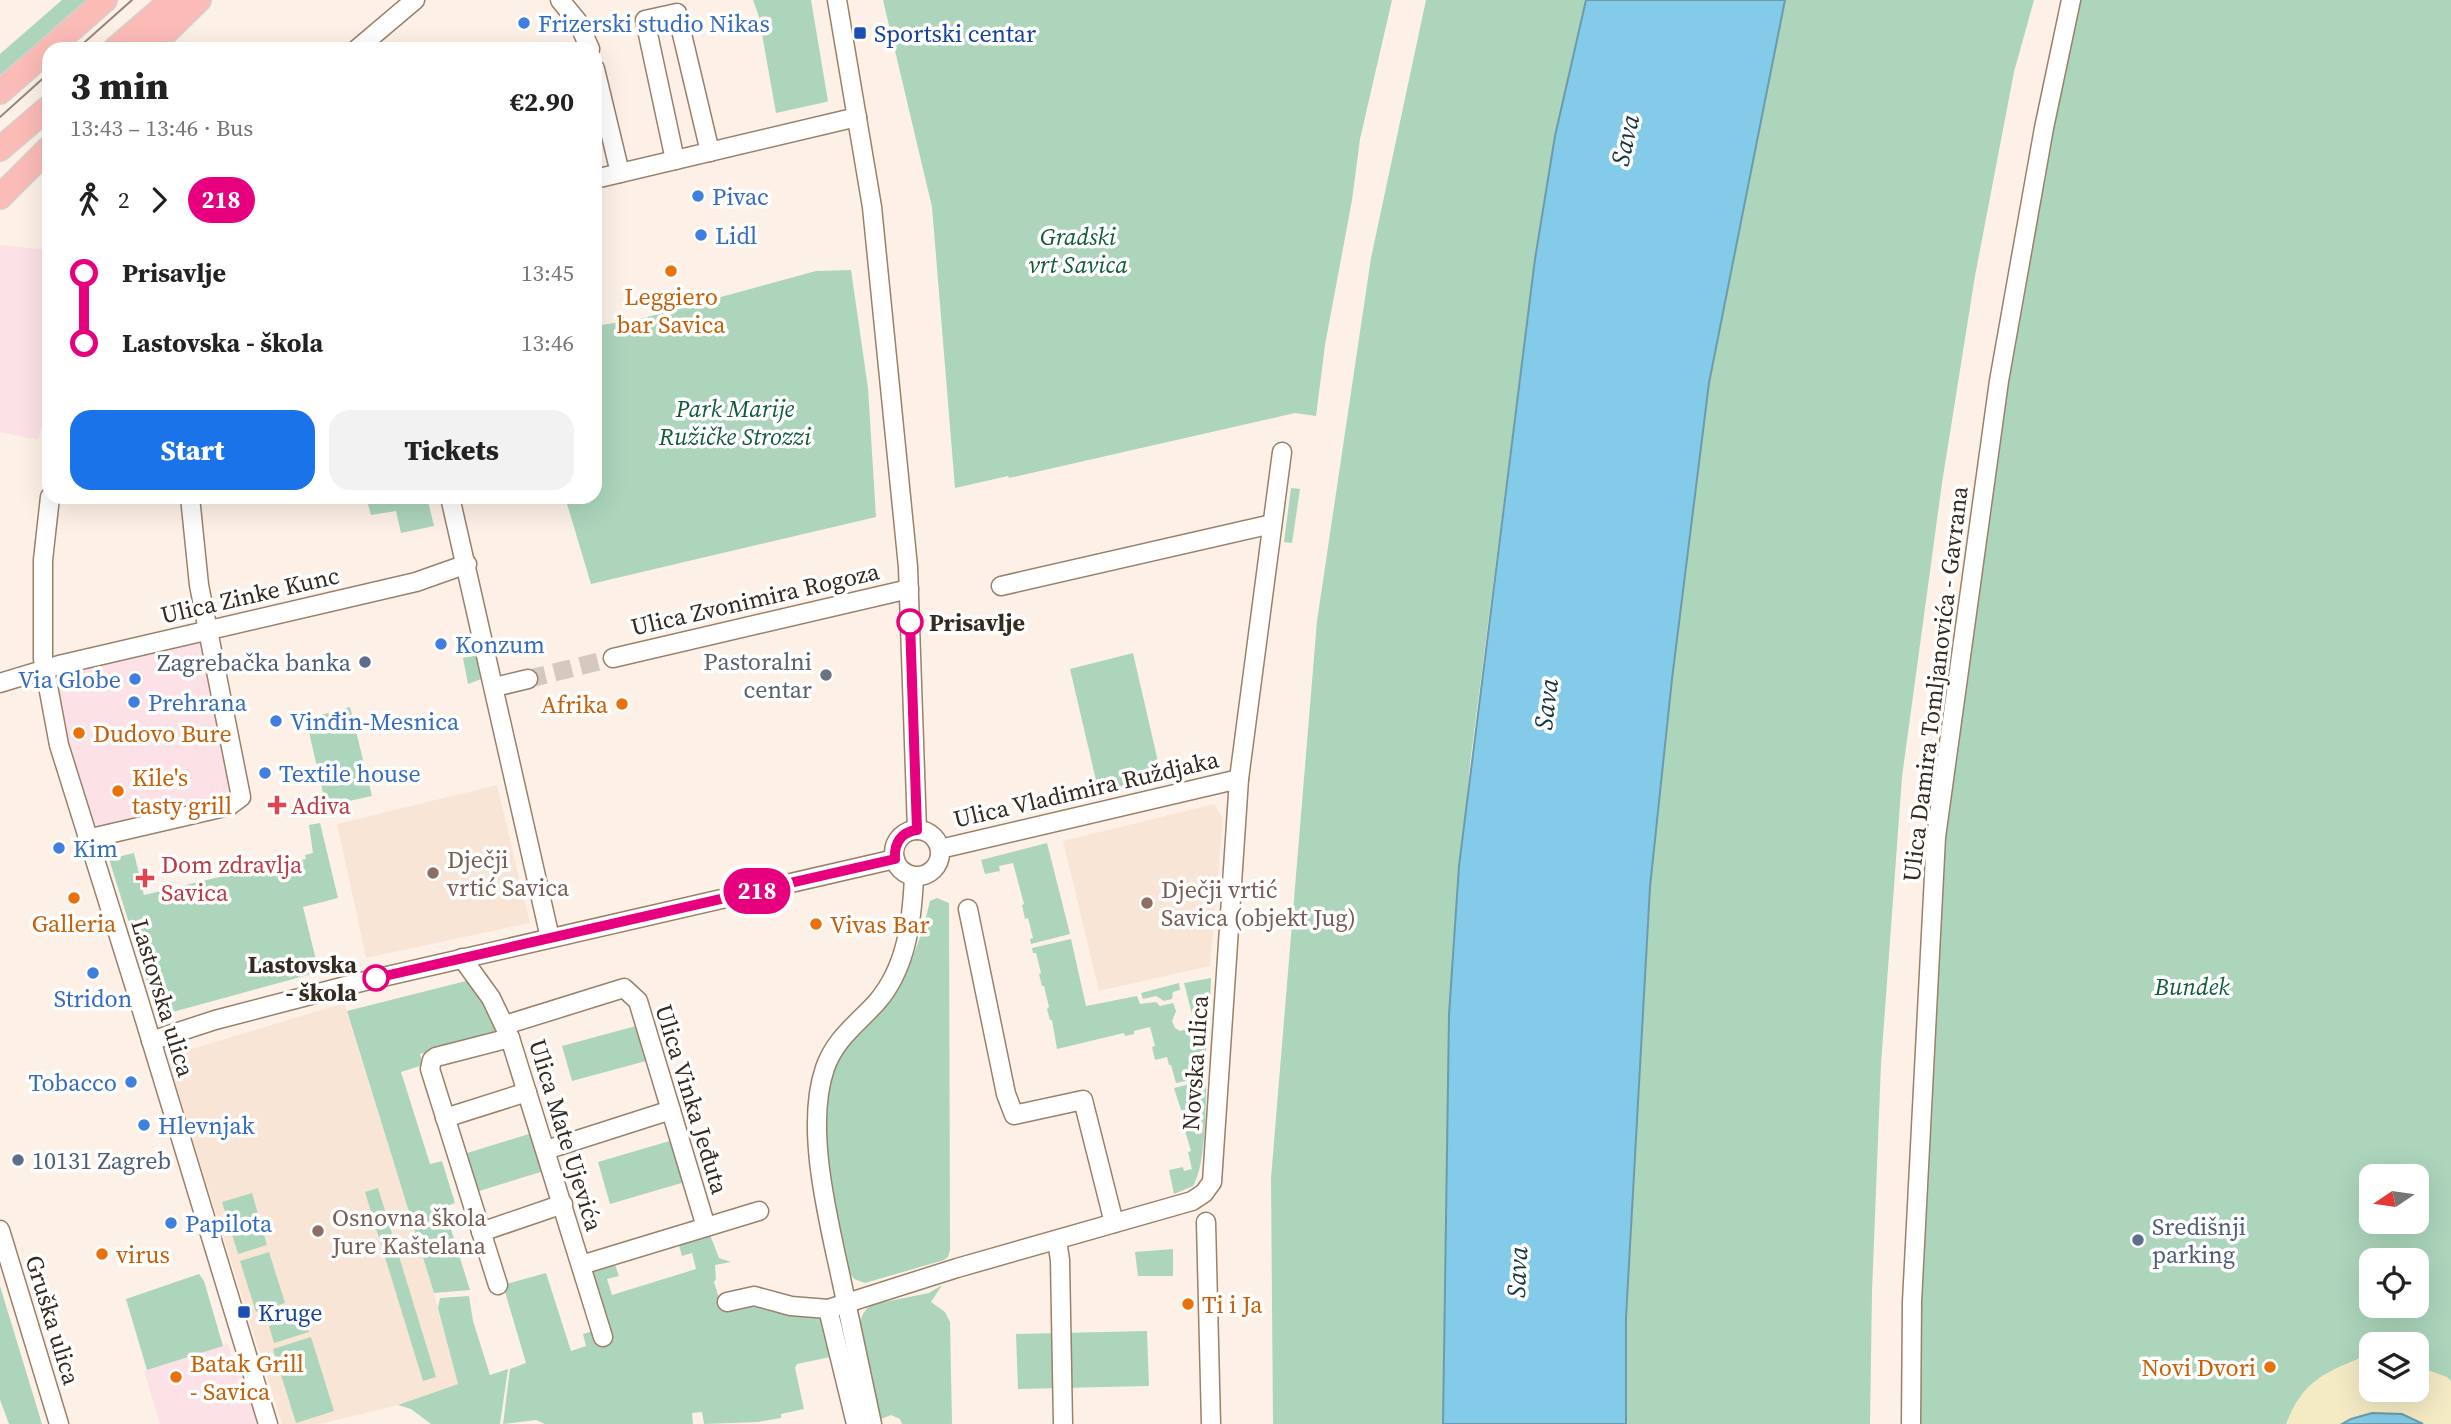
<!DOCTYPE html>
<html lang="en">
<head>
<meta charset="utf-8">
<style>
	body { margin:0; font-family:"Source Serif 4",serif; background:#f2f2f2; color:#222; height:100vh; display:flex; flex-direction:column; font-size:26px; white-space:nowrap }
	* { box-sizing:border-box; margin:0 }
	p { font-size:23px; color:#767676 }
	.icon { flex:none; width:38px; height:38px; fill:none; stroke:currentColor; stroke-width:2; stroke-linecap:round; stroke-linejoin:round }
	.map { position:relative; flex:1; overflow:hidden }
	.drawer { position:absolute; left:42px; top:42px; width:560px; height:462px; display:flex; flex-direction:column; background:#fff; border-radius:21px; box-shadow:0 7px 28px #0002 }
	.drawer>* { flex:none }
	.badge { padding:0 14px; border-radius:23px; font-size:24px; line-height:46px }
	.needle { width:46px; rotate:257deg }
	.tools { position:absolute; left:2359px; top:1164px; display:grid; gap:14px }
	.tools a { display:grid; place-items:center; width:70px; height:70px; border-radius:14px; background:#fff; box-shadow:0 7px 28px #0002; font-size:35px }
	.map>.badge { position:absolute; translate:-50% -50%; box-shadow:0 0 0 4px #fff }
	.legs { display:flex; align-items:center; gap:10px; height:77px; padding:0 28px; font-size:23px }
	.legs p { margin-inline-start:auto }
	.head { display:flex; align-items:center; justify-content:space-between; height:119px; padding:0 28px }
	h1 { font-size:38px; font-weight:800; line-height:52px }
	.button { display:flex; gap:14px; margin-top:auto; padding:14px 28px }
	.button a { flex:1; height:80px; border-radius:21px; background:#1a73e8; color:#fff; font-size:28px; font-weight:800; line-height:80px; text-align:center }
	.button a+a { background:#f2f2f2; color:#222 }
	ul { padding:0 28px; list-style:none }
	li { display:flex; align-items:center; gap:24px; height:70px; font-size:26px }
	li i { display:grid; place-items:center; width:10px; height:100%; margin:0 9px; background:currentColor }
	li i::after { content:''; width:18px; height:18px; margin:-9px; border:5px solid; border-radius:50%; background:#fff }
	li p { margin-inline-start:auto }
	li:first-child i { background:linear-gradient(#0000 50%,currentColor 0) }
	li:last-child i { background:linear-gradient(currentColor 50%,#0000 0) }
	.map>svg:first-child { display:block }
</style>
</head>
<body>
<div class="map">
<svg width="2451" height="1424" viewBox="0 0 2451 1424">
	<rect width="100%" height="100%" fill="#fdf1e7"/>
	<!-- commercial -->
	<g fill="#fce2e6">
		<path d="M0,245L49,250V400L38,440L0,432Z"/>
		<path d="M191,641L200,642L204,646L237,780L231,797L99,829L89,820L70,752L57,690L59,679L67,670Z"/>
		<path d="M228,1344L232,1358L239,1356L262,1424H160L144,1371Z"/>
	</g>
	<!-- education -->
	<g fill="#f9e5d6">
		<path d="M497,785L530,923L366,958L337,824Z"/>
		<path d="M1214,804L1223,818L1210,966L1099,991L1063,841Z"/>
		<path d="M344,1003L434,1293L458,1384L398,1405L320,1424H282L170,1067L172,1055Z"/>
	</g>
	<!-- green -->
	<g fill="#acd5bc" fill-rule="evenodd">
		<path d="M62,0H89L0,75V54Z"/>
		<path d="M753,0H811L828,101L826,102L776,113L759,17Z"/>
		<path d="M883,0H1392L1360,139L1352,200L1325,345L1316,416L1295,413L1009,478L1008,476L955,488L932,207Z"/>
		<path d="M1426,0H1586L1555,136L1535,259L1470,764L1449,1015L1443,1424H1273L1271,1178L1317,621L1371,258Z"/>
		<path d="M1785,0H2034L2014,72L1975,276L1942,483L1902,777L1881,1064L1872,1292L1870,1424H1626V1318L1650,887L1672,679L1709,383Z"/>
		<path d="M2076,0H2451V1424H1914L1937,896L1984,498ZM2371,1176H2417V1222H2371ZM2371,1260H2417V1306H2371ZM2371,1344H2417V1390H2371Z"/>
		<path d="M851,270L868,388L876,517L591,584L565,497H595V326L640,319L816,271Z"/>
		<path d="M1291,488L1300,489L1292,543L1284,542Z"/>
		<path d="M366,497H427L434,526L401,533L396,511L371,515Z"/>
		<path d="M1133,653L1162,779L1099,793L1070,669Z"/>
		<path d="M480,654L483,672L481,679L468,684L463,658Z"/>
		<path d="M350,707L372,796L326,806L306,719Z"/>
		<path d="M320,823L338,898L303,907L319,972L158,1016L109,859L134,853L144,895L290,860L291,862L306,859L305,855L313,853L309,825Z"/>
		<path d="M1047,843L1070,934L1031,944L1030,939L1033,938L1028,918L1025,919L1022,905L1024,904L1013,863L999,866L1000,871L985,874L981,860Z"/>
		<path d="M937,898L949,903L950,1250L948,1257L944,1260L865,1283L854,1279L850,1273C838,1217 810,1113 838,1061C848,1042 867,1029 880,1013C906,982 921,940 930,901Z"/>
		<path d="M1071,939L1086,1006L1137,996L1140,1004L1156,1002L1160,1006L1173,1003L1176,1011L1172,1021L1175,1028L1180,1031L1187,1029L1195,1038L1206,1044V1077L1176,1083L1171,1065H1169L1167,1057L1155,1060L1152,1047L1155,1046L1150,1027L1134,1031V1034L1125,1036L1124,1033L1057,1049L1052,1020H1050L1047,1009L1049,1007L1044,986H1042L1039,974L1041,973L1036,953H1033L1032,948Z"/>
		<path d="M1211,978L1209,1035L1196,1030L1184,983Z"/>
		<path d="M470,980L480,991L501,1031L420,1054L423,1065L401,1072L430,1164L442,1161L455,1203L444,1207L470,1290L434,1293L347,1011Z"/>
		<path d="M1179,983L1180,990L1173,992L1172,999L1164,1001L1156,996L1143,999L1141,993Z"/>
		<path d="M636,1026L646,1061L572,1081L562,1046Z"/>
		<path d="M1206,1080C1206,1106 1206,1165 1193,1186L1174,1194L1169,1170L1183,1167L1184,1171L1192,1169L1188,1152L1191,1151L1181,1117L1183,1116L1174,1088Z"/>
		<path d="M532,1133L544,1171L476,1192L464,1154Z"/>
		<path d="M673,1140L685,1182L610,1204L598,1162Z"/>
		<path d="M378,1188L436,1377L423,1381L365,1192Z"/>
		<path d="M252,1193L267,1245L238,1254L222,1202Z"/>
		<path d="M709,1232L719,1258L731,1262L715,1265L716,1279L714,1282L722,1307L746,1302L824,1320L835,1356L797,1364L795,1368L804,1409L781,1414V1418L758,1422L704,1424L702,1412L692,1413L693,1424H545L536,1420L503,1424L510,1369L526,1363L503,1285L546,1273L571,1351L586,1346L583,1334L597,1330L601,1344L612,1340L592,1276L595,1268L614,1262L619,1276L607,1279L612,1295L696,1269L692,1253L682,1256L678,1242Z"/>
		<path d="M1173,1249V1276H1138L1135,1252Z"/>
		<path d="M269,1252L285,1303L256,1312L240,1261Z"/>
		<path d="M199,1274L204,1281L223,1346L147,1370L126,1299Z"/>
		<path d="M942,1285L931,1302L945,1312L950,1322L952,1424H902L900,1419L891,1415L881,1419L860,1322C863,1312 865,1309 874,1304L929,1293Z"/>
		<path d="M0,1286L42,1424H9L0,1400Z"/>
		<path d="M469,1296L473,1321L490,1375L508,1369L500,1424H431L411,1409L398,1405L458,1384L438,1308L440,1298Z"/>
		<path d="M303,1315L309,1332L274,1343L269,1326Z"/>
		<path d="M1147,1331L1149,1386L1018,1389L1016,1334Z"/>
		<path d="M311,1337L334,1411L296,1423L273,1349Z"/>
	</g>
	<!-- sand -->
	<path fill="#f4eac4" d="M2360,1358H2371V1390H2417V1366L2447,1377L2451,1381V1424H2423L2402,1414L2379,1413L2358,1416L2342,1424H2286C2302,1383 2321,1374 2360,1358Z"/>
	<!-- water -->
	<g fill="#83cbe8" stroke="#6c9bac" stroke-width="2">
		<path d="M1586,0H1785L1709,383L1672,679L1650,887L1626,1318V1424H1443L1449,1015L1459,866L1535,259L1555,136Z"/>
		<path d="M2372,1413L2402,1414L2423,1424H2342L2351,1419Z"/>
	</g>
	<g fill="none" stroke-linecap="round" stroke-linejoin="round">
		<!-- minor-tunnel -->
		<path stroke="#d5c9bf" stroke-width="18" stroke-dasharray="18 9" stroke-linecap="butt" d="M528,679L613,658"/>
		<!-- minor casing -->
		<g stroke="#9a8169" stroke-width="21">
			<g id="minor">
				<path d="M560,0L578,22L590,49"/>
				<path d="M837,0L872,207L908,567L917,830"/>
				<path d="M357,49L415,0"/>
				<path d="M595,69L620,173"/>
				<path d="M675,160L645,20L677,13L710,152"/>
				<path d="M595,179L857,117"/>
				<path d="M50,497L43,560V659L59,745L133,981L268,1424"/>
				<path d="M450,497L550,938"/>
				<path d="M1001,586L1272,524"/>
				<path d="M613,658L909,589"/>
				<path d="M0,683L59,665L416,582L467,564"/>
				<path d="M495,687L528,679"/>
				<circle cx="917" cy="853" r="23"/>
				<path d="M87,839L229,806L241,797L199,585L190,497"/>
				<path d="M940,849L1239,779"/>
				<path d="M968,909L1006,1094L1014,1115L1083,1100L1114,1223"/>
				<path d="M462,958L491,998L510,1038L603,1337"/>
				<path d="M505,1025L624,988L638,1001L706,1227"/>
				<path d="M151,1041L215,1020L361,982L895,859"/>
				<path d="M445,1118L527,1092"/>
				<path d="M546,1150L671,1110"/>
				<path d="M1206,1222L1211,1424"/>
				<path d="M0,1230L59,1424"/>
				<path d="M481,1232L563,1204"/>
				<path d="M1057,1241L1060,1260L1063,1424"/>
				<path d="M581,1265L759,1211"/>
				<path d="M498,1285L430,1069L432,1060L436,1057L510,1038"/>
				<path d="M727,1302L754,1296L791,1306L828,1309L957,1268L1192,1201L1204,1193L1212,1182L1239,779L1282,452"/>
				<path d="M828,1309L856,1424"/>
				<path d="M872,1424C862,1377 852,1330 842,1283C829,1222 804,1128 825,1068C835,1039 857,1024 877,1002C907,967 912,920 914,877"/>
				<path d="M1911,1424L1912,1302L1936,837L1999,381L2044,128L2071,0"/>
			</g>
		</g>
		<!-- major casing -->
		<g stroke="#d3d0ce" stroke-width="26">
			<g id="major">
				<path d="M115,49L172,0"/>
				<path d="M149,49L199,0"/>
				<path d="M0,92L105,0"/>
				<path d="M0,149L49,107"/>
				<path d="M0,197L49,148"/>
			</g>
		</g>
		<!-- minor -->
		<use href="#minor" stroke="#fff" stroke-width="18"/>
		<!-- major -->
		<use href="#major" stroke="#fbbbb6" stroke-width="23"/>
		<!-- tram -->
		<g stroke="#93877d" stroke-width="2">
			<path d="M77,49L132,0"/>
			<path d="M0,117L49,73"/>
		</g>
	</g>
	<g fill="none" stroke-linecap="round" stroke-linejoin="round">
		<!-- line-1 casing -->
		<g stroke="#fff" stroke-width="16">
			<path id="line-1" d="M376,978L895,859C894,843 901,832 917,830L910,622"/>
		</g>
		<!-- line-1 -->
		<use href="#line-1" stroke="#e6007e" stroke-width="10"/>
	</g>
	<!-- markers -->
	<g fill="#3f7fe0" stroke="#fff" stroke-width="2.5">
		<circle cx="524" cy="23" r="7"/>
		<circle cx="698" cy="196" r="7"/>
		<circle cx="701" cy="235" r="7"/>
		<circle cx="441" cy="644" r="7"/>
		<circle cx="135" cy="679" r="7"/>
		<circle cx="134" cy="702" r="7"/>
		<circle cx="276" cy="721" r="7"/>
		<circle cx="265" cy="773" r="7"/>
		<circle cx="59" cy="848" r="7"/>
		<circle cx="93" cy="973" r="7"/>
		<circle cx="131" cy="1082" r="7"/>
		<circle cx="144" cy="1125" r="7"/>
		<circle cx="171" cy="1223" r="7"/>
	</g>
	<g fill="#1a4fb4" stroke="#fff" stroke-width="2.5">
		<rect x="853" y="26" width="14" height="14" rx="3.5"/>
		<rect x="237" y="1305" width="14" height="14" rx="3.5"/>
	</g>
	<g fill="#e8710a" stroke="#fff" stroke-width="2.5">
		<circle cx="671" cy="271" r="7"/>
		<circle cx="622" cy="704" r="7"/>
		<circle cx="79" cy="733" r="7"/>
		<circle cx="118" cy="791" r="7"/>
		<circle cx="74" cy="898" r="7"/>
		<circle cx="816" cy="924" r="7"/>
		<circle cx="102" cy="1254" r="7"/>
		<circle cx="1188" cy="1304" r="7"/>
		<circle cx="2270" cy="1367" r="7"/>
		<circle cx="176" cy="1377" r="7"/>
	</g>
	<g fill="#fff" stroke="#e6007e" stroke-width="3.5">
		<circle cx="910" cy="622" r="12"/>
		<circle cx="376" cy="978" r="12"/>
	</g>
	<g fill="#5c6f8a" stroke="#fff" stroke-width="2.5">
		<circle cx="365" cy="662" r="7"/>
		<circle cx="18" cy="1160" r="7"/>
		<circle cx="2138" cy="1240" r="7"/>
	</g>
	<circle fill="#6b7280" stroke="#fff" stroke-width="2.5" cx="826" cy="675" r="7"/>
	<g fill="#e0444e" stroke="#fff" stroke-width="2.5">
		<path d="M273.5 794.5h7v7h7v7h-7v7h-7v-7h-7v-7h7z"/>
		<path d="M141.5 867.5h7v7h7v7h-7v7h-7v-7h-7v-7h7z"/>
	</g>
	<g fill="#8d6e63" stroke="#fff" stroke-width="2.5">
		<circle cx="433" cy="873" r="7"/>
		<circle cx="1147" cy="903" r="7"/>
		<circle cx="318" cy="1231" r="7"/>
	</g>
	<g text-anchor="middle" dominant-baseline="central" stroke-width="7" stroke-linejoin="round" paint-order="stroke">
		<!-- shop labels -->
		<g font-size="24" fill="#366cbe" stroke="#fff" text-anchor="start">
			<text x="538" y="23">Frizerski studio Nikas</text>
			<text x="712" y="196">Pivac</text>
			<text x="715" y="235">Lidl</text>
			<text x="455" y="644">Konzum</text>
			<text x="121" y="679" text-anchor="end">Via Globe</text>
			<text x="148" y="702">Prehrana</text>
			<text x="290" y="721">Vinđin-Mesnica</text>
			<text x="279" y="773">Textile house</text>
			<text x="73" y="848">Kim</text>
			<text x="93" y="998" text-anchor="middle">Stridon</text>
			<text x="117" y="1082" text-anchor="end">Tobacco</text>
			<text x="158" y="1125">Hlevnjak</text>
			<text x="185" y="1223">Papilota</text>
		</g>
		<!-- transit labels -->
		<g font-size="24" fill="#164399" stroke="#fff" text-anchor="start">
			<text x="874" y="33">Sportski centar</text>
			<text x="258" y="1312">Kruge</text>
		</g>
		<!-- park labels -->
		<g font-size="24" font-style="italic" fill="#105b38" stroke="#fff">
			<text x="1078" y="236">Gradski<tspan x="1078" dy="28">vrt Savica</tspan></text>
			<text x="735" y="408">Park Marije<tspan x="735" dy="28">Ružičke Strozzi</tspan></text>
			<text x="2192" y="986">Bundek</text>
		</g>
		<!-- food labels -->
		<g font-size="24" fill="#c56008" stroke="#fff" text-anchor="start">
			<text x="671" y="296" text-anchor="middle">Leggiero<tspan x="671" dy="28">bar Savica</tspan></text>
			<text x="608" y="704" text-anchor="end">Afrika</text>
			<text x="93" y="733">Dudovo Bure</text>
			<text x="132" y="777">Kile's<tspan x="132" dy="28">tasty grill</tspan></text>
			<text x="74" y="923" text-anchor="middle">Galleria</text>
			<text x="830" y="924">Vivas Bar</text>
			<text x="116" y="1254">virus</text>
			<text x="1202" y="1304">Ti i Ja</text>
			<text x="190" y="1363">Batak Grill<tspan x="190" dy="28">- Savica</tspan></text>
			<text x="2256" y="1367" text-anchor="end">Novi Dvori</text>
		</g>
		<!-- street labels -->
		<g font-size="24" fill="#352a20" stroke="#fff">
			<text transform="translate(250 595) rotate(-13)">Ulica Zinke Kunc</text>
			<text transform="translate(755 599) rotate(-13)">Ulica Zvonimira Rogoza</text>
			<text transform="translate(1935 684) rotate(-83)">Ulica Damira Tomljanovića - Gavrana</text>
			<text transform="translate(1086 789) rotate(-13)">Ulica Vladimira Ruždjaka</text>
			<text transform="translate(163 998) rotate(73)">Lastovska ulica</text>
			<text transform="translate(1195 1063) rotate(-86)">Novska ulica</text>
			<text transform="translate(692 1099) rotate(73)">Ulica Vinka Jeđuta</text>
			<text transform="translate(566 1135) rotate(73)">Ulica Mate Ujevića</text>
			<text transform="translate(53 1320) rotate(73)">Gruška ulica</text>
		</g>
		<!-- stop labels -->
		<g font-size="24" font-weight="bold" fill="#352a20" stroke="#fff" text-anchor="start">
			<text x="929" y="622">Prisavlje</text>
			<text x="357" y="964" text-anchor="end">Lastovska<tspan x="357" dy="28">- škola</tspan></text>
		</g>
		<!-- worship labels -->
		<g font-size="24" fill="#5b616d" stroke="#fff" text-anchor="end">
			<text x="812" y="661">Pastoralni<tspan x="812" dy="28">centar</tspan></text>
		</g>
		<!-- service labels -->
		<g font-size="24" fill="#4e5e75" stroke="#fff" text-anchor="start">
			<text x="351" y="662" text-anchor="end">Zagrebačka banka</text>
			<text x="32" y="1160">10131 Zagreb</text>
			<text x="2152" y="1226">Središnji<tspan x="2152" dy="28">parking</tspan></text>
		</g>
		<!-- health labels -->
		<g font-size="24" fill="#be3a42" stroke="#fff" text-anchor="start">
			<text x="291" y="805">Adiva</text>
			<text x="161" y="864">Dom zdravlja<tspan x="161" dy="28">Savica</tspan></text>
		</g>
		<!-- education labels -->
		<g font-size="24" fill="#785e54" stroke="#fff" text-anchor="start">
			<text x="447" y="859">Dječji<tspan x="447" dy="28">vrtić Savica</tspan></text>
			<text x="1161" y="889">Dječji vrtić<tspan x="1161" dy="28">Savica (objekt Jug)</tspan></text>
			<text x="332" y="1217">Osnovna škola<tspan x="332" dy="28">Jure Kaštelana</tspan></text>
		</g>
		<!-- water labels -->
		<g font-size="26" font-style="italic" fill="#133542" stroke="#fff">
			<text transform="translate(1625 140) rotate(-77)">Sava</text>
			<text transform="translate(1546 704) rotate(-83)">Sava</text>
			<text transform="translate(1517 1272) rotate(-87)">Sava</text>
		</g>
	</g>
</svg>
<div class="tools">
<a><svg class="needle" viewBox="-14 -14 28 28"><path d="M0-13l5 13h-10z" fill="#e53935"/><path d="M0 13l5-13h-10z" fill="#767676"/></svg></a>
<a><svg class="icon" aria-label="locate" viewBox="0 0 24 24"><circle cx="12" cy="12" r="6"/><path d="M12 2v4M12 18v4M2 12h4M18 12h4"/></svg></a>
<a><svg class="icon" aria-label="layers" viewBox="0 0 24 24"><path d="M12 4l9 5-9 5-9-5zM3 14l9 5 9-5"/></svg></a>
</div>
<b class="badge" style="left:757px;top:891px;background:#e6007e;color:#fff">218</b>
<section class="drawer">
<div class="head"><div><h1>3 min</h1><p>13:43 – 13:46 · Bus</p></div><b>€2.90</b></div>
<div class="legs"><svg class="icon" aria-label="walk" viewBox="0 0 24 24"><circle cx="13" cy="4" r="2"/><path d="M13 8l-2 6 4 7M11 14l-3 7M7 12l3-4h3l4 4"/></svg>2<svg class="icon" aria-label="forward" viewBox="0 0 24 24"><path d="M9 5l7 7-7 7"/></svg><b class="badge" style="background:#e6007e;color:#fff">218</b></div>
<ul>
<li><i style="color:#e6007e"></i><b>Prisavlje</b><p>13:45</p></li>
<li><i style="color:#e6007e"></i><b>Lastovska - škola</b><p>13:46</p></li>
</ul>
<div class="button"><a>Start</a><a>Tickets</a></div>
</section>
</div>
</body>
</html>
